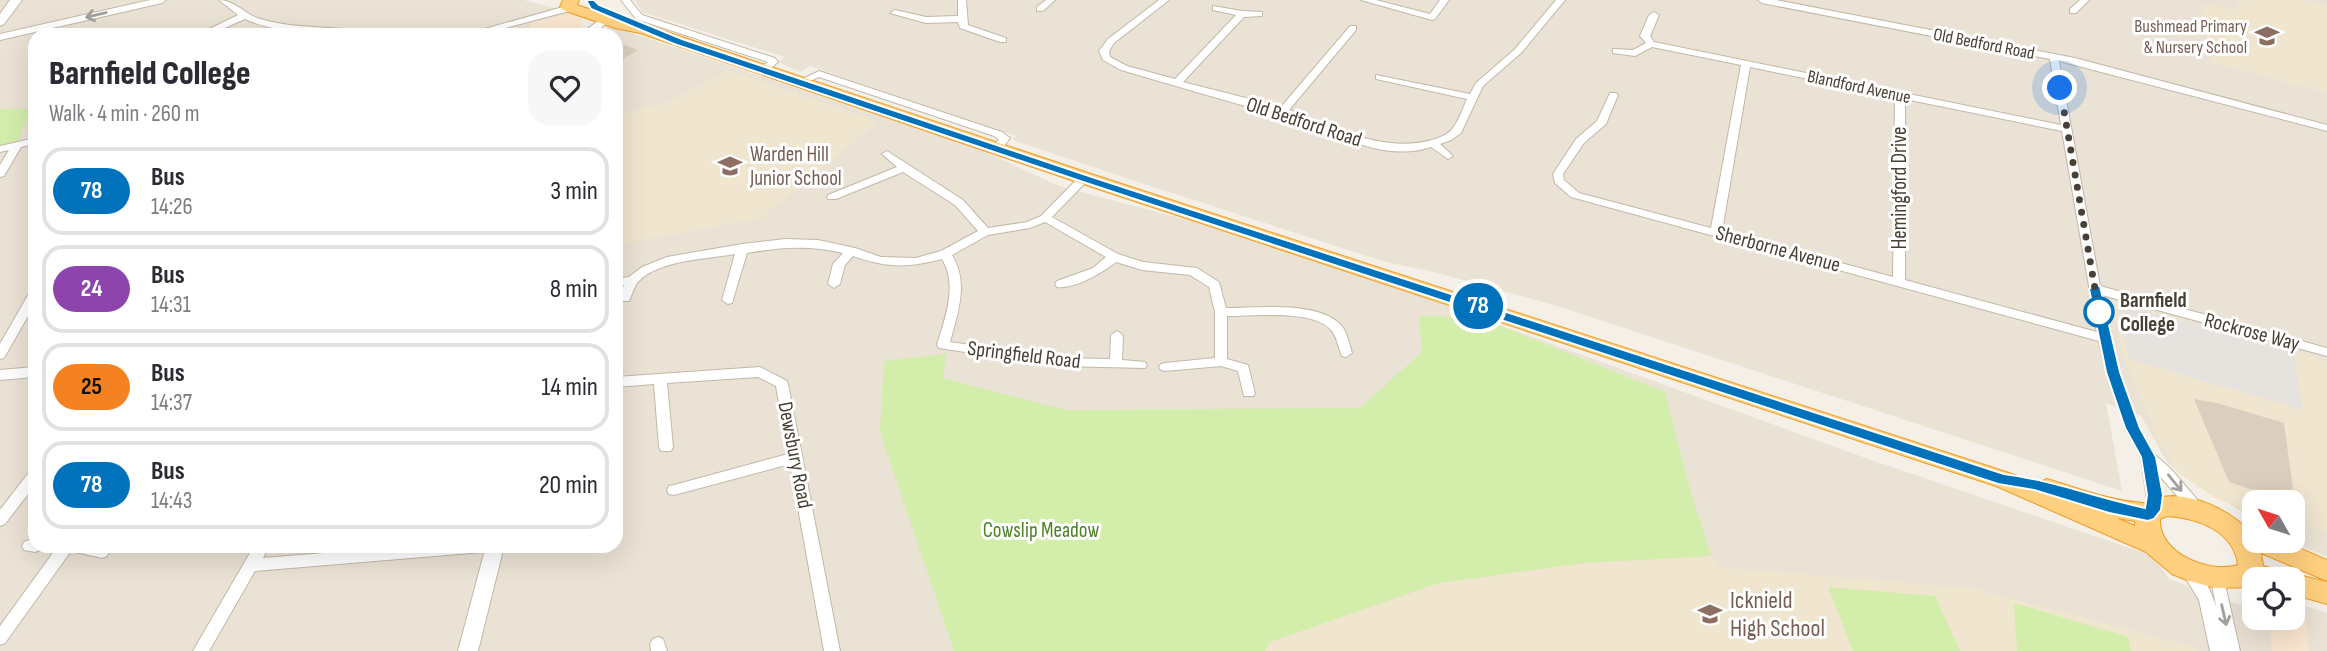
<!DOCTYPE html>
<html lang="en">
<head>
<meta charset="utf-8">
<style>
	body { margin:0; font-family:"Sofia Sans Condensed",sans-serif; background:#f7f7f7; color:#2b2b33; height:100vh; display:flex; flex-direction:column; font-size:26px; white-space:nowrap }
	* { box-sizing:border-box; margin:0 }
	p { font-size:23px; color:#7c7c81 }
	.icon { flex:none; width:38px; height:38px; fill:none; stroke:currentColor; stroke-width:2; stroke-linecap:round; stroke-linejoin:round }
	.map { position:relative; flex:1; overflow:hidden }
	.details { position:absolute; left:28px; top:28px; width:595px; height:525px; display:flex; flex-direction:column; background:#fff; border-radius:21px; box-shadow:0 7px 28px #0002 }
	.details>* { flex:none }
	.badge { padding:0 14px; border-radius:23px; font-size:24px; line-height:46px }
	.needle { width:46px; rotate:309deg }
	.tools { position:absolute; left:2242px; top:490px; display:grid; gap:14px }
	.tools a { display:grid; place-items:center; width:63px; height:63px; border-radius:14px; background:#fff; box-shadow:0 7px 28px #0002; font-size:35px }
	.you { position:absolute; width:35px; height:35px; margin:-18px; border:5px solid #fff; border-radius:50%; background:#1a73e8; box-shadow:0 0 0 10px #1a73e833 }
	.map>.badge { position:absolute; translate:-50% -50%; box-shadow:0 0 0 4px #fff }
	.round { display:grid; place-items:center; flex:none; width:74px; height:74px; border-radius:21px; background:#f7f7f7 }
	.summary { display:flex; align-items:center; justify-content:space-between; height:119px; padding:0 21px }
	h1 { font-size:33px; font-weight:800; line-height:52px }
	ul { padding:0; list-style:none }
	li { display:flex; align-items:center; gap:21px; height:88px; margin:0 14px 10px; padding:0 7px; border:4px solid #e1e1e2; border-radius:21px }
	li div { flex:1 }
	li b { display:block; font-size:26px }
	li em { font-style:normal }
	li .badge { min-width:77px; font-weight:700; text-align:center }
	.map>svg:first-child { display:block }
</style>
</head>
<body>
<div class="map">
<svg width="2327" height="651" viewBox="0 0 2327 651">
	<rect width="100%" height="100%" fill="#f5f0e7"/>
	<!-- residential -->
	<g fill="#eae2d4">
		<path d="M0,0H524L583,16L578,35H35V546H616V35H596L597,30L611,26L981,150L1059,186L1191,221L1412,293L1860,456L2153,556L2169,579L2254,610V618H2292L2293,602L2327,613V651H0Z"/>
		<path d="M635,0H2327V556L2285,541H2292V502H2254V520L2168,464L2141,416L2106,403L2122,491L1557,306L1438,273L1382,261L1132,180L1013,140L1016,136L810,66L800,72L778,62L785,57L642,12Z"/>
	</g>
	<!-- commercial -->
	<g fill="#f9e6d0">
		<path d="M571,13L583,18L578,35H529L531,23Z"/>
		<path d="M2293,616L2306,621L2309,651H2272L2269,618Z"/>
	</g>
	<!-- education -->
	<g fill="#f0e5cf">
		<path d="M2242,0H2304L2327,6V93L2210,62L2202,3L2233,10Z"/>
		<path d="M729,70L878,122L759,219L616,245V115L667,102Z"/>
		<path d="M2112,301L2327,361V532L2293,523L2292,502H2254V511L2218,500L2178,473L2157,437L2122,353Z"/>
		<path d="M1711,556L1719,567L1971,588L2195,647L2197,651H1265L1269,642L1439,583L1584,563Z"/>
	</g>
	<!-- green -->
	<g fill="#d3eeab">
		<path d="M0,109H31L17,142L0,146Z"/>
		<path d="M1419,316L1478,317L1665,392L1690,489L1711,556L1584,563L1439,583L1270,642L1265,651H954L880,432L884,361L946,354L943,378L1065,410L1360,408L1422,352Z"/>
		<path d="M1828,587L1935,596L1960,651H1853Z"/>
		<path d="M2014,603L2128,637L2131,651H2017Z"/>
	</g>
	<!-- parking -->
	<path fill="#e6e3df" d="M2116,303L2293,352L2303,410L2129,359Z"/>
	<!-- building -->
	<g fill="#dbcebe">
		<path d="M616,42L638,50L616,63Z"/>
		<path d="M2194,399L2217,403L2284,423L2295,504L2229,482Z"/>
	</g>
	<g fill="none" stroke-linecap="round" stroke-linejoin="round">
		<!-- minor casing -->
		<g stroke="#c2b8a8" stroke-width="2">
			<g id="minor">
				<path d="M150,0H166L162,3L0,40V34Z"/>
				<path d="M219,0C233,0 243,12 257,18C293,30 334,25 371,33L373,35C335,35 279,35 245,19L209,35H197L238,15Z"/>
				<path d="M621,0H630L642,15L775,58L778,62L766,72H760V68L768,62L636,19Z"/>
				<path d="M958,0H966L968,25L1006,38V42H1000L960,28L958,22L926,23L890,13L895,10L926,17L958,16Z"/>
				<path d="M1046,0H1055L1043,11H1037V7Z"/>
				<path d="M1159,0H1169L1114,43L1109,51L1110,57L1127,66L1175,79L1236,15L1213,10V6L1242,11L1262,12V16L1244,17L1183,82L1281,107L1350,26H1356V30L1289,110C1335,127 1385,155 1435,139C1441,137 1449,134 1453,128C1459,120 1463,108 1467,99L1376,79V75L1470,94L1476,83L1515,49L1556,0H1565L1521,53L1483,86L1461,133L1451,140L1440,144L1453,156L1448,159L1431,147C1380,164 1329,129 1282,114C1270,110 1257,109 1245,106C1203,94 1162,82 1121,70L1103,60L1099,51L1108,39Z"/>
				<path d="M1361,0H1376L1430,14L1440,0H1449L1435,19L1432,20Z"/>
				<path d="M1758,0H1776L2075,58L2327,125V131L2059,61L2100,286L2327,348V356L2102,295L2119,372L2139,428L2153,453L2171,469L2201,504L2203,508L2201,512L2196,514L2191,512L2158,474C2160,487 2164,501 2159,514L2154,516L2149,514L2141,457L2125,428L2107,372L2099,341L1571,197L1555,183L1553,174L1576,139L1597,121L1610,93H1616L1618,95L1606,124L1584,143L1563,174L1564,180L1579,193L1711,228L1741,65L1652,47L1635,56L1613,53V49L1633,50L1646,43L1640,36L1649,15L1654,12L1659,15L1650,36L1654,42L2061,125L2050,59L1762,3ZM1750,67L1895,97L1893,277L1722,231ZM1905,99L2062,131L2097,332L1905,280Z"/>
				<path d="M2080,0H2089L2076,13H2070V9Z"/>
				<path d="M570,5L574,8L573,10L479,35H463Z"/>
				<path d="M819,71L1002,132L1010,138L1001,150H993L992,148L999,139L994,136L819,77L801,85L796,82Z"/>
				<path d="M35,138V144L21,147L4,176L0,177V165L9,150L0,152V146Z"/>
				<path d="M887,151L963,200L988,228L1027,222L1041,216L1080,176H1088L1089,178L1088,180L1052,217L1118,254L1143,262L1197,268L1219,282L1226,308C1258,308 1314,301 1339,323C1347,330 1349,343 1352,353L1346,357L1342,356C1338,348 1337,336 1331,330C1313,309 1253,316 1227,316V359L1248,365L1255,393L1254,396H1244L1238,371L1221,366L1165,371L1161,370L1159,367L1161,364L1165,363L1215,358V312L1209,287L1190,275L1142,270L1116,262C1102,273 1075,289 1057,287L1055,284L1057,281L1093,268L1106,257L1045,222L1030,228L988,235L952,255C969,283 958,312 950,342L1058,358L1110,359L1111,335L1117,331L1123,335L1122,360L1145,362L1147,365L1145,368L1058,366L939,348L937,345C945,318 958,285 942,259C907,268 887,268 853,256L845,265L840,284L834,288L828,284L833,264L843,253C808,245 782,247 747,253L732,303L728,304L722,300L735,254C707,259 659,260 639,281C634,286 632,295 629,301H621L619,298L624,285L616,287V279L629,277L642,267L667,257L742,244L785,239L818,240L855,248L881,257L916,258L941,251L978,231L955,205L903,172L836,199H828L827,197L828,195L897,167L882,154Z"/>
				<path d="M35,289V304L4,358L0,359V344L31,290Z"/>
				<path d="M35,367V377L0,380V370Z"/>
				<path d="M760,367L787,381L788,384L840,651H824L790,464L674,495L669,494L667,490L669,486L674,485L788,454L776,386L758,377L667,383L673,447L671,451H661L659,447L654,384L616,387V377Z"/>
				<path d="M35,470V485L5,524L0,526V510L30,471Z"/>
				<path d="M29,540H35V546H42L40,550L35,552L24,550L22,546L24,542Z"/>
				<path d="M58,546H102L107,548L109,552L107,556L102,558L71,551L5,643L0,645V626Z"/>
				<path d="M254,546H269L263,558L411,546H490L488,550L483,552L255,571L209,651H193Z"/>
				<path d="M2190,568C2204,573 2211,592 2216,606L2211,579L2213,575L2218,573L2223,575L2240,651H2210L2199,600L2183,574L2185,570Z"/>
				<path d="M658,637L663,639L667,651H651L650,644L653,639Z"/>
			</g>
		</g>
		<!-- tertiary casing -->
		<g stroke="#c2b8a8" stroke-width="2">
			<g id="tertiary">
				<path d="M10,0H22L4,24L0,26V14Z"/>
				<path d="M604,16L610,20L593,35H580Z"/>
				<path d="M486,546H504L478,651H458Z"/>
			</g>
		</g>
		<!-- trunk casing -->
		<g stroke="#f09c26" stroke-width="2">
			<path id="trunk" d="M563,0H579L577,5L624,21L649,26L1091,174L2012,474L2037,484L2047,479C2078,488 2110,501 2143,503C2150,504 2156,498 2163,497C2192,492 2233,511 2251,534L2254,533V541H2283L2327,560V581L2261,553L2263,566L2327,582V604L2292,594V579H2254V587L2216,588L2189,581L2172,574L2146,552L1996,486L1077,182L640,33L615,28L563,10L560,7ZM2167,516C2198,518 2234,531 2238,565C2209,574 2158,553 2160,519ZM2116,518L2135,521V526Z"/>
		</g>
		<!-- minor -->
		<use href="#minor" fill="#fff" fill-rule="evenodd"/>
		<!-- tertiary -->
		<use href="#tertiary" fill="#fff" fill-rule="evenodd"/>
		<!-- trunk -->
		<use href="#trunk" fill="#ffd07f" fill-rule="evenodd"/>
	</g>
	<!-- one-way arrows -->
	<defs><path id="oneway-shaft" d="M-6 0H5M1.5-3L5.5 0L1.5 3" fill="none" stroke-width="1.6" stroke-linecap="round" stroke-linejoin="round" transform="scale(1.75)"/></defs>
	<g stroke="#a4a09a">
		<use href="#oneway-shaft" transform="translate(96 15) rotate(167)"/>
		<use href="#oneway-shaft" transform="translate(2175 483) rotate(51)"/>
		<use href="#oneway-shaft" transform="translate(2224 615) rotate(77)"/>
	</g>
	<!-- line -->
	<path fill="#0072bc" stroke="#fff" stroke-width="2" d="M586,0H594L599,5L682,39L1089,176L2004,474C2052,480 2098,498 2145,508L2147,495L2141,457L2125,428L2106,372L2089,289L2095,285L2100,286L2120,372L2140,428L2156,457L2163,495L2161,510L2154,519L2148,521L2109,513L2034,490L1998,484L1080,181L674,44L591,9Z"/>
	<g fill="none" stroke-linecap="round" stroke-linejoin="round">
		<!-- walk -->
		<path stroke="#494035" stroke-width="7" stroke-dasharray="0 12.6" d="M2060,88L2099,312"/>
	</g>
	<!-- icons -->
	<defs>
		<g id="school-bare" transform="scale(1.89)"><path d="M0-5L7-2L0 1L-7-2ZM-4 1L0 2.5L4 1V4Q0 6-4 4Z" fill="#8d6e63" stroke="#fff" stroke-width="2.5" paint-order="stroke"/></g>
	</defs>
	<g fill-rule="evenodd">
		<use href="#school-bare" x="2267" y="36"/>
		<use href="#school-bare" x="730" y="166"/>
		<use href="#school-bare" x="1710" y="614"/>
	</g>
	<!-- markers -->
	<circle fill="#fff" stroke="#0072bc" stroke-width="3.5" cx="2099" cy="312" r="14"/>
	<g text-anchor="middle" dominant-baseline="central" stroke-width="6" stroke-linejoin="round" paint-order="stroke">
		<!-- far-education labels -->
		<g font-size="18" fill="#785e54" stroke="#fff" text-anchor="end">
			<text x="2247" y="26">Bushmead Primary<tspan x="2247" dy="21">&amp; Nursery School</tspan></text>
		</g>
		<!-- far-street labels -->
		<g font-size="18" fill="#494035" stroke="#fff">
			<text transform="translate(1984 44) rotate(11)">Old Bedford Road</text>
			<text transform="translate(1859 87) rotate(12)">Blandford Avenue</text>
		</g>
		<!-- street labels -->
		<g font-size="21" fill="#494035" stroke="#fff">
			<text transform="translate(1304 122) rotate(18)">Old Bedford Road</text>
			<text transform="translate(1899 188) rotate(-90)">Hemingford Drive</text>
			<text transform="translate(1778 249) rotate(15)">Sherborne Avenue</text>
			<text transform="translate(2252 332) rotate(15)">Rockrose Way</text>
			<text transform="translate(1024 355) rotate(7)">Springfield Road</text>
			<text transform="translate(795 455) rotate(79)">Dewsbury Road</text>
		</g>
		<!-- education labels -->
		<g font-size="21" fill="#785e54" stroke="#fff" text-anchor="start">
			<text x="750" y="154">Warden Hill<tspan x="750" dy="24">Junior School</tspan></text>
		</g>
		<!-- stop labels -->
		<g font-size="21" font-weight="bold" fill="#494035" stroke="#fff" text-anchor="start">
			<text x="2120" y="300">Barnfield<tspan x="2120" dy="24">College</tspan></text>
		</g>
		<!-- park labels -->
		<g font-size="21" fill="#4b8320" stroke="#fff">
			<text x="1041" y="530">Cowslip Meadow</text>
		</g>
		<!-- near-education labels -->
		<g font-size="24" fill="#785e54" stroke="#fff" text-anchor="start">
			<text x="1730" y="600">Icknield<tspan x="1730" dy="28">High School</tspan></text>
		</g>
	</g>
</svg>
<div class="tools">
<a><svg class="needle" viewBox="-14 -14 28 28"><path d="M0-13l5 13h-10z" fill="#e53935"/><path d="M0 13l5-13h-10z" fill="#7c7c81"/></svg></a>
<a><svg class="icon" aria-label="locate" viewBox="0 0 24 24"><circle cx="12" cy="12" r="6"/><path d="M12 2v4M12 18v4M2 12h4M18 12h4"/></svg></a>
</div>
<div class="you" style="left:2060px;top:88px"></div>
<b class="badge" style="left:1478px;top:306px;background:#0072bc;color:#fff">78</b>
<section class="details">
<div class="summary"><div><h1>Barnfield College</h1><p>Walk · 4 min · 260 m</p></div><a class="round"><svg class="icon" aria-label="heart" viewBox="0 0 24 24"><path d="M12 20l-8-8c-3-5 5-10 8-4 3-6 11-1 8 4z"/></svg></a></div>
<ul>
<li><span class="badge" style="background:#0072bc;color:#fff">78</span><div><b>Bus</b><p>14:26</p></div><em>3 min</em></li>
<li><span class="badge" style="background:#8e44ad;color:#fff">24</span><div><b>Bus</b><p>14:31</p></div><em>8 min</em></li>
<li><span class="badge" style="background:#f58220;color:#111">25</span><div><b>Bus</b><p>14:37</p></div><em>14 min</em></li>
<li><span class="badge" style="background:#0072bc;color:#fff">78</span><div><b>Bus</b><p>14:43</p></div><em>20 min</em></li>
</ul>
</section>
</div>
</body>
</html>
